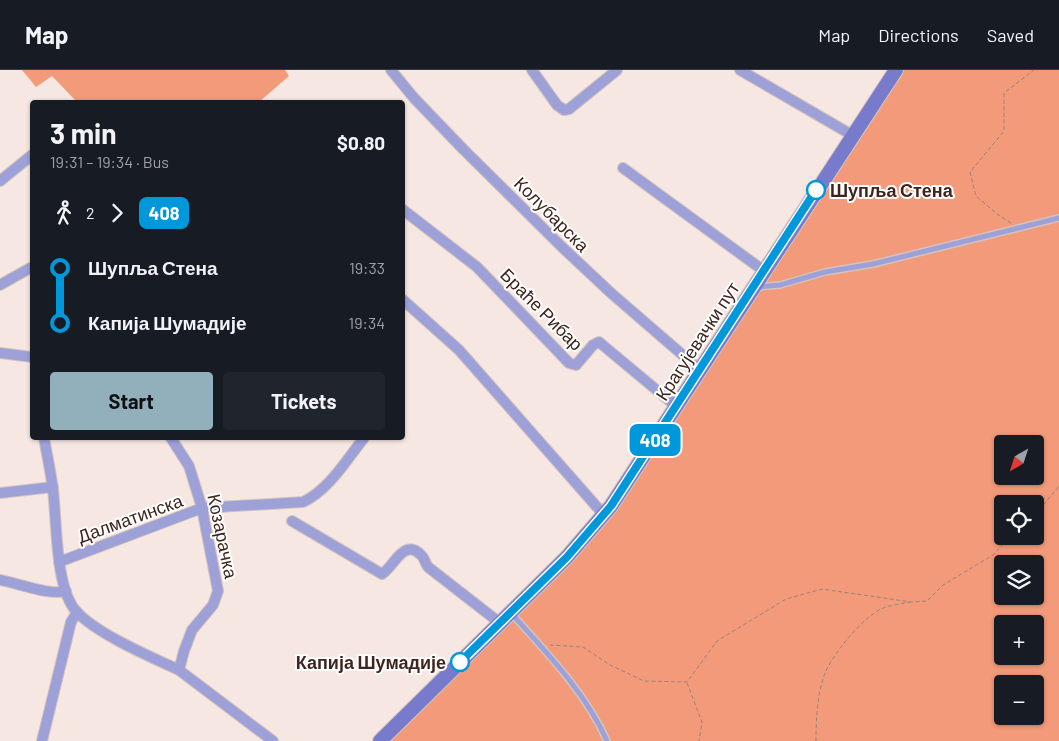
<!DOCTYPE html>
<html lang="en">
<head>
<meta charset="utf-8">
<style>
	body { margin:0; font-family:Barlow,sans-serif; background:#20242c; color:#f1f3f6; height:100vh; display:flex; flex-direction:column; font-size:19px; white-space:nowrap }
	* { box-sizing:border-box; margin:0 }
	p { font-size:16px; color:#9ea1a6 }
	.icon { flex:none; width:28px; height:28px; fill:none; stroke:currentColor; stroke-width:2; stroke-linecap:round; stroke-linejoin:round }
	.map { position:relative; flex:1; overflow:hidden }
	.drawer { position:absolute; left:30px; top:30px; width:375px; height:340px; display:flex; flex-direction:column; background:#171b24; border-radius:5px; box-shadow:0 1px 4px #0004 }
	.drawer>* { flex:none }
	.badge { padding:0 10px; border-radius:8px; font-size:18px; line-height:32px }
	.needle { width:32px; rotate:219deg }
	.tools { position:absolute; left:994px; top:365px; display:grid; gap:10px }
	.tools a { display:grid; place-items:center; width:50px; height:50px; border-radius:5px; background:#171b24; box-shadow:0 1px 4px #0004; font-size:25px }
	.map>.badge { position:absolute; translate:-50% -50%; box-shadow:0 0 0 2px #fff }
	.legs { display:flex; align-items:center; gap:8px; height:55px; padding:0 20px; font-size:16px }
	.legs p { margin-inline-start:auto }
	.overview { display:flex; align-items:center; justify-content:space-between; height:85px; padding:0 20px }
	h1 { font-size:28px; font-weight:700; line-height:38px }
	.primary-button { display:flex; gap:10px; margin-top:auto; padding:10px 20px }
	.primary-button a { flex:1; height:58px; border-radius:5px; background:#91b0bb; color:#111; font-size:20px; font-weight:700; line-height:58px; text-align:center }
	.primary-button a+a { background:#20242c; color:#f1f3f6 }
	ul { padding:0 20px; list-style:none }
	li { display:flex; align-items:center; gap:18px; height:55px; font-size:19px }
	li i { display:grid; place-items:center; width:8px; height:100%; margin:0 6px; background:currentColor }
	li i::after { content:''; width:12px; height:12px; margin:-6px; border:4px solid; border-radius:50%; background:#171b24 }
	li p { margin-inline-start:auto }
	li:first-child i { background:linear-gradient(#0000 50%,currentColor 0) }
	li:last-child i { background:linear-gradient(currentColor 50%,#0000 0) }
	header { display:flex; align-items:center; gap:30px; box-sizing:border-box; height:70px; padding:0 25px; background:#171b24; border-bottom:1px solid #363941 }
	header strong { font-size:24px }
	nav { display:flex; gap:28px; margin-inline-start:auto; font-size:18px }
	.map>svg:first-child { display:block }
</style>
</head>
<body>
<header>
<strong>Map</strong>
<nav><a>Map</a><a>Directions</a><a>Saved</a></nav>
</header>
<div class="map">
<svg width="1059" height="671" viewBox="0 0 1059 671">
	<rect width="100%" height="100%" fill="#f6e7e2"/>
	<!-- forest -->
	<g fill="#f29a7a" fill-rule="evenodd">
		<path d="M22,0H285L289,6L259,32H77L52,6L36,17Z"/>
		<path d="M900,0H1059V671H391L603,456L631,418L781,180ZM1002,374H1035V406H1002ZM1002,434H1035V466H1002ZM1002,494H1035V526H1002ZM1002,554H1035V586H1002ZM1002,614H1035V646H1002Z"/>
	</g>
	<g fill="none" stroke-linecap="round" stroke-linejoin="round">
		<!-- service casing -->
		<g stroke="#d5c4be" stroke-width="8">
			<g id="service">
				<path d="M757,217L780,215L825,202L873,194L1059,148"/>
				<path d="M511,543C546,582 586,623 607,671"/>
			</g>
		</g>
		<!-- minor casing -->
		<g stroke="#d5c4be" stroke-width="12">
			<g id="minor">
				<path d="M391,0L414,28L463,79L562,177L611,223L700,300"/>
				<path d="M532,0L557,35L564,40L569,39L617,0"/>
				<path d="M740,0L852,65"/>
				<path d="M623,98L764,201"/>
				<path d="M0,111L32,85"/>
				<path d="M402,139L477,197L569,293L576,295L593,275L599,272L677,337"/>
				<path d="M0,215L32,197"/>
				<path d="M402,229L459,280L604,445"/>
				<path d="M0,283L32,287"/>
				<path d="M44,368C47,385 51,403 53,420C57,451 55,520 77,542C97,564 151,587 179,600"/>
				<path d="M171,368L189,396L202,438L218,521L213,535L192,560L184,581L179,600L273,671"/>
				<path d="M0,423L53,417"/>
				<path d="M292,451L382,504C394,497 404,466 422,486C425,489 425,493 428,497L500,553"/>
				<path d="M59,492L202,438L303,432C329,420 347,389 364,368"/>
				<path d="M0,510C17,513 51,526 66,521"/>
				<path d="M42,671L71,552L77,542"/>
			</g>
		</g>
		<!-- secondary casing -->
		<g stroke="#d5c4be" stroke-width="16">
			<path id="secondary" d="M380,671L567,487L611,436L896,0"/>
		</g>
		<!-- path -->
		<g stroke="#97837b" stroke-width="1" stroke-dasharray="4 2.5" stroke-linecap="butt">
			<path d="M1011,153L997,144L976,126L970,102L1004,61V23L1034,0"/>
			<path d="M1035,445L1059,416"/>
			<path d="M550,575L583,577L610,595L644,611L687,612L717,571L786,529L822,519L911,532L927,531L943,515L993,485L1011,466"/>
			<path d="M687,613L702,652L699,671"/>
			<path d="M816,671C816,650 817,626 824,606C830,587 862,548 881,539C889,535 901,534 910,532"/>
		</g>
		<!-- service -->
		<use href="#service" stroke="#9da1d7" stroke-width="5"/>
		<!-- minor -->
		<use href="#minor" stroke="#9da1d7" stroke-width="10"/>
		<!-- secondary -->
		<use href="#secondary" stroke="#787bcb" stroke-width="14"/>
	</g>
	<g fill="none" stroke-linecap="round" stroke-linejoin="round">
		<!-- line-1 casing -->
		<g stroke="#fff" stroke-width="11">
			<path id="line-1" d="M460,592L567,487L611,436L816,120"/>
		</g>
		<!-- line-1 -->
		<use href="#line-1" stroke="#0098da" stroke-width="8"/>
	</g>
	<!-- markers -->
	<g fill="#fff" stroke="#0098da" stroke-width="2.5">
		<circle cx="816" cy="120" r="9"/>
		<circle cx="460" cy="592" r="9"/>
	</g>
	<g text-anchor="middle" dominant-baseline="central" stroke-width="4" stroke-linejoin="round" paint-order="stroke">
		<!-- stop labels -->
		<g font-size="18" font-weight="bold" fill="#3f251c" stroke="#fff" text-anchor="start">
			<text x="830" y="120">Шупља Стена</text>
			<text x="446" y="592" text-anchor="end">Капија Шумадије</text>
		</g>
		<!-- street labels -->
		<g font-size="18" fill="#3f251c" stroke="#fff">
			<text transform="translate(552 144) rotate(45)">Колубарска</text>
			<text transform="translate(542 239) rotate(45)">Браће Рибар</text>
			<text transform="translate(697 271) rotate(-57)">Крагујевачки пут</text>
			<text transform="translate(130 448) rotate(-20)">Далматинска</text>
			<text transform="translate(223 466) rotate(78)">Козарачка</text>
		</g>
	</g>
</svg>
<div class="tools">
<a><svg class="needle" viewBox="-14 -14 28 28"><path d="M0-13l5 13h-10z" fill="#e53935"/><path d="M0 13l5-13h-10z" fill="#9ea1a6"/></svg></a>
<a><svg class="icon" aria-label="locate" viewBox="0 0 24 24"><circle cx="12" cy="12" r="6"/><path d="M12 2v4M12 18v4M2 12h4M18 12h4"/></svg></a>
<a><svg class="icon" aria-label="layers" viewBox="0 0 24 24"><path d="M12 4l9 5-9 5-9-5zM3 14l9 5 9-5"/></svg></a>
<a>+</a>
<a>−</a>
</div>
<b class="badge" style="left:655px;top:370px;background:#0098da;color:#fff">408</b>
<section class="drawer">
<div class="overview"><div><h1>3 min</h1><p>19:31 – 19:34 · Bus</p></div><b>$0.80</b></div>
<div class="legs"><svg class="icon" aria-label="walk" viewBox="0 0 24 24"><circle cx="13" cy="4" r="2"/><path d="M13 8l-2 6 4 7M11 14l-3 7M7 12l3-4h3l4 4"/></svg>2<svg class="icon" aria-label="forward" viewBox="0 0 24 24"><path d="M9 5l7 7-7 7"/></svg><b class="badge" style="background:#0098da;color:#fff">408</b></div>
<ul>
<li><i style="color:#0098da"></i><b>Шупља Стена</b><p>19:33</p></li>
<li><i style="color:#0098da"></i><b>Капија Шумадије</b><p>19:34</p></li>
</ul>
<div class="primary-button"><a>Start</a><a>Tickets</a></div>
</section>
</div>
</body>
</html>
